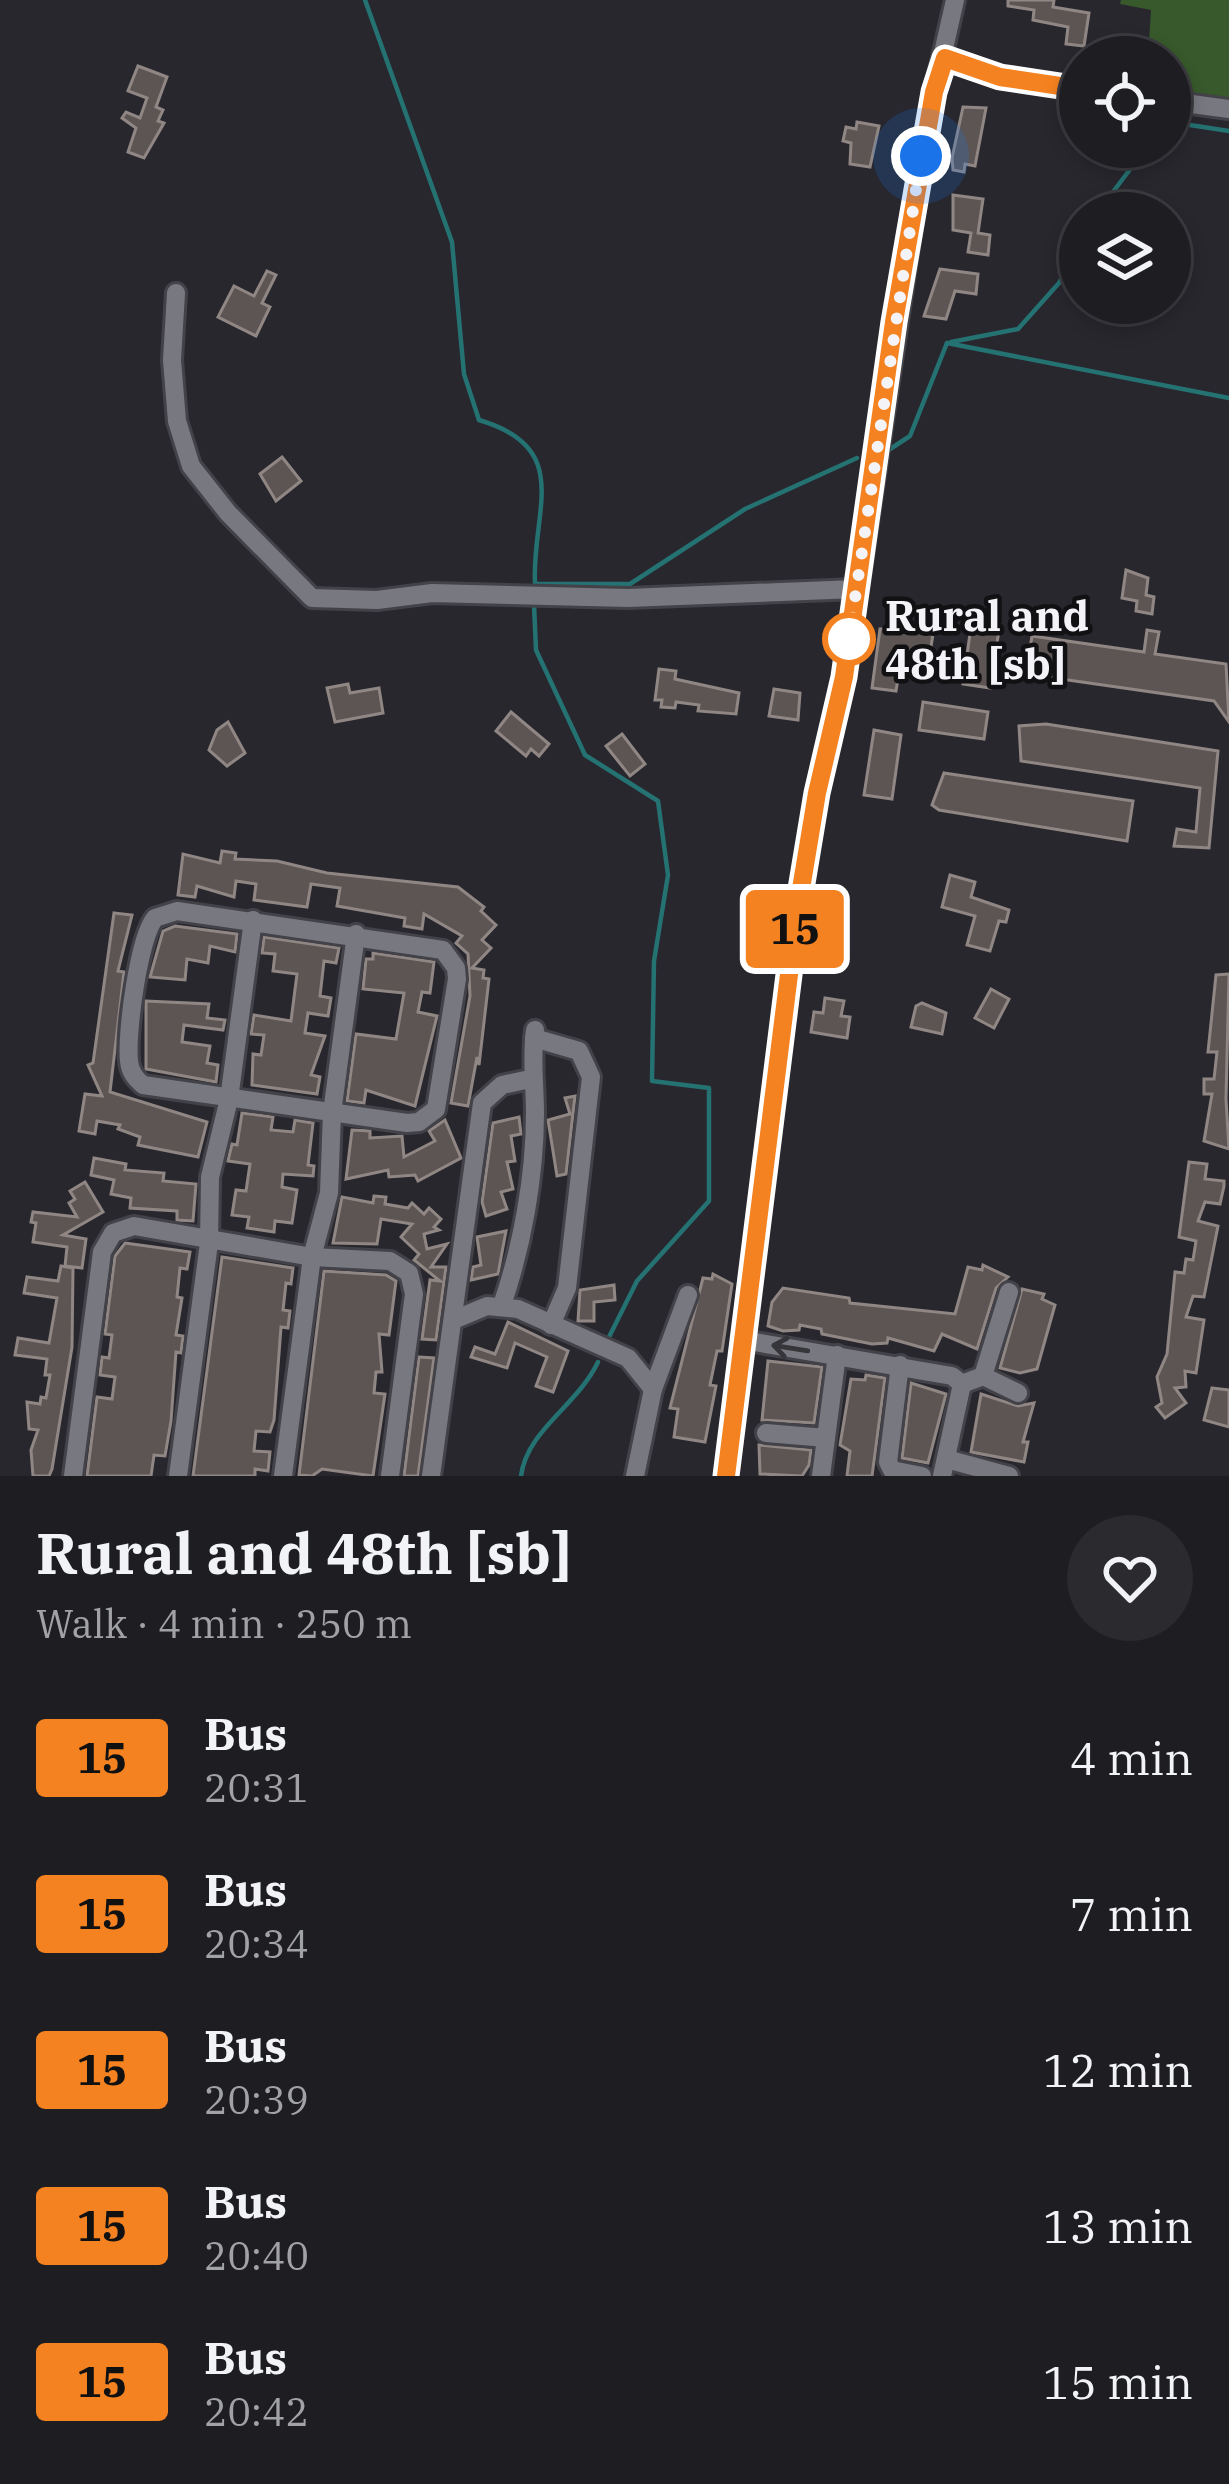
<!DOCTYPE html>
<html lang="en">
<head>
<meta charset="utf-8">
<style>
	body { margin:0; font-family:"IBM Plex Serif",serif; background:#2b2a2f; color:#f1f3f6; height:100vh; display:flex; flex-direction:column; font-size:45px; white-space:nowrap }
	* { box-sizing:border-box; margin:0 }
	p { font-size:39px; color:#a1a2a5 }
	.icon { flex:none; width:66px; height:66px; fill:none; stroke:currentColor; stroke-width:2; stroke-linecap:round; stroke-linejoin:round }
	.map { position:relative; height:1476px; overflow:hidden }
	.sheet { display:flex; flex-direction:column; background:#1e1d22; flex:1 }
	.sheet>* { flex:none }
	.badge { padding:0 24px; border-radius:9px; font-size:42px; line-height:78px }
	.fabs { position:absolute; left:1059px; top:36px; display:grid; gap:24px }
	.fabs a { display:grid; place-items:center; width:132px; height:132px; border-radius:50%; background:#1e1d22; box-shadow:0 6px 18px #0003,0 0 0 3px #3c3b40; font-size:60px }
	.you { position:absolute; width:60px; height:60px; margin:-30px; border:9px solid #fff; border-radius:50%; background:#1a73e8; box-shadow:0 0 0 18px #1a73e833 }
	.map>.badge { position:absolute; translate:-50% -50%; box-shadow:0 0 0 6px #fff }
	.round { display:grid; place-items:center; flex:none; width:126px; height:126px; border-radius:63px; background:#2b2a2f }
	.headline { display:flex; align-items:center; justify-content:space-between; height:204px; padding:0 36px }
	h1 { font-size:57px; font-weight:700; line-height:90px }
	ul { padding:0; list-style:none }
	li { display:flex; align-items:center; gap:36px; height:156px; padding:0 36px }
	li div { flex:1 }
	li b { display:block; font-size:45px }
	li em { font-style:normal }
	li .badge { min-width:132px; font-weight:700; text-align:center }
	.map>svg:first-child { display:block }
</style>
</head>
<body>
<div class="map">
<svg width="1229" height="1476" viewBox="0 0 1229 1476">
	<rect width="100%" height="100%" fill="#28272e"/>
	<!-- green -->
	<path fill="#37592b" d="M1121,0H1229V104L1170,95V57H1148L1151,10L1120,4Z"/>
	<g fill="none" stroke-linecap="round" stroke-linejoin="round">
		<!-- stream -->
		<g stroke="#257273" stroke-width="4.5">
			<path d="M365,0L452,242L464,374L479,420C575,448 531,512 535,584H630L745,509L857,458"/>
			<path d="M1170,128L1177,123L1229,131"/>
			<path d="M1097,213L1147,147"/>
			<path d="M951,342L1018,329L1059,283L1080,244"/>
			<path d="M947,343L1229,398"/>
			<path d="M884,453L910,436L947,343"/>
			<path d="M534,605L536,650L585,755L658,801L668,875L654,961L652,1081L709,1088V1201L637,1281L608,1339"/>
			<path d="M521,1476C527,1430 577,1406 598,1362"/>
		</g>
	</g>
	<!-- building -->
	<g fill="#5d5553" stroke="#908784" stroke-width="3">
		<path d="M1008,0H1054L1053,7L1089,13L1084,46L1066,44L1068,27L1033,20L1034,10L1008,6Z"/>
		<path d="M138,66L167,77L156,107L163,110L158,121L164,123L144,158L128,152L136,128L122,118L126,112L140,118L147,98L128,91Z"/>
		<path d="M963,107L986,108L975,166L965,164L964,172L953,170L952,158Z"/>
		<path d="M857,122L879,126L870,167L850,164L851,143L843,141L846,127L856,129Z"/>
		<path d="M953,195L983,199L978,233L990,235L988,255L968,252L971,233L953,230Z"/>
		<path d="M940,269L978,274L976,294L955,291L946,319L924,316Z"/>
		<path d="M267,271L276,275L262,303L270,307L256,336L218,317L234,286L254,296Z"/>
		<path d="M282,457L301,481L276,501L260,474Z"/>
		<path d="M1126,570L1148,578L1146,595L1154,597L1152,614L1136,611L1137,601L1122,598Z"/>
		<path d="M972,619L1000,624L990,688L963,684Z"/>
		<path d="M908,622L933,634L929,659L901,660L896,691L872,688L880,629L907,628Z"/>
		<path d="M1147,630L1159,632L1155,654L1226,664L1229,722L1214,701L1026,674L1032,636L1144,652Z"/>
		<path d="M659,669L676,671L675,679L739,693L736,714L698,711L699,705L676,702L675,708L661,707L662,700H655Z"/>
		<path d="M348,684L350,693L379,688L383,713L335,722L327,688Z"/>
		<path d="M774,689L800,693L798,720L769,716Z"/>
		<path d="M923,702L988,712L984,739L919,730Z"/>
		<path d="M511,712L549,744L539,756L531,749L526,756L496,731Z"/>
		<path d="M228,722L245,753L227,766L209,750L217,730Z"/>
		<path d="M1046,724L1218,751L1209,848L1174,846L1177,829L1196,832L1200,788L1021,761L1019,726Z"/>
		<path d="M874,730L901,735L892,799L864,795Z"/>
		<path d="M622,734L645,764L630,776L606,746Z"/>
		<path d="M944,773L1133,801L1127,841L939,810L932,805Z"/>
		<path d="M222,851L236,853L235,859L277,861L327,873L458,887L484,907L481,911L496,925L482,940L491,948L472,968L484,970L483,978L489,979L479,1065L477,1057L468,1106L451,1103L470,996L468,954L456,943L462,936L424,914L422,929L404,926L405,918L337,906L340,888L311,884L307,907L254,900L256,884L236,881L234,897L197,886L195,897L178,895L183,854L220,863Z"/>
		<path d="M950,875L975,882L971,897L1009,910L1006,922L999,921L990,951L967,945L975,916L942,907Z"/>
		<path d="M114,913L132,915L118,971L124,972L110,1092L207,1122L198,1157L138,1145L140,1137L118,1129L120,1125L97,1121L95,1134L79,1131L85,1094L102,1096L88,1065L93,1063Z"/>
		<path d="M175,926L237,934L235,952L210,946L208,963L187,959L185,980L150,977L163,931Z"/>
		<path d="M264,937L339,948L336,963L324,961L320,996L331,998L328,1016L308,1013L305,1033L325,1036L311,1075L320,1077L317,1094L252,1085L253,1054L261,1055L264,1035L251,1034L254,1015L291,1021L297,974L273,971L275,954L262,953Z"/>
		<path d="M373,953L434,962L430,993L422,992L418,1012L437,1016L415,1106L366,1090L364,1103L347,1101L356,1034L396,1039L404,993L363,989L366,959H373Z"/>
		<path d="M1229,974L1226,1099L1229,1149L1204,1141L1212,1094H1204V1079H1214L1217,1052H1208L1216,975Z"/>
		<path d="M991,989L1009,999L994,1028L975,1018Z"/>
		<path d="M825,998L844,1001L841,1016L850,1017L847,1038L811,1032L814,1012L823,1013Z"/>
		<path d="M146,1001L209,1004L207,1018L225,1020L223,1030L184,1025L182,1042L210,1046L207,1063L218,1065L216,1082L146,1069Z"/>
		<path d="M922,1003L946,1013L942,1034L911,1027L916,1006Z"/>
		<path d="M575,1096L566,1174L557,1176L548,1120L570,1114L565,1098Z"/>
		<path d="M242,1113L273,1117L271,1130L293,1132L295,1120L313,1123L308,1165L314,1166L313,1176L283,1174L282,1187L297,1190L292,1223L275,1221L274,1232L247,1228L249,1217L232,1215L236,1190L246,1191L250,1164L228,1161L232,1144L237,1145Z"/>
		<path d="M519,1117L521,1134L511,1136L515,1161L507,1162L513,1189L501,1192L507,1209L486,1216L482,1202L493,1123Z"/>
		<path d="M445,1120L461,1158L418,1181L415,1175L389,1177L388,1170L346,1179L352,1130L370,1131V1138L402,1136L404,1157L435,1141L429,1131Z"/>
		<path d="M94,1158L126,1164L125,1170L164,1173L163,1181L196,1184L193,1221L177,1220V1211L130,1208L131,1198L111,1194L114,1180L91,1175Z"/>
		<path d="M1189,1162L1207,1164L1205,1179L1224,1181V1186L1220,1204L1205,1202L1198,1221L1218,1226L1204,1297L1193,1296L1186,1317L1204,1320L1196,1373L1185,1371L1186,1387L1175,1388L1186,1403L1165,1418L1156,1407L1162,1403L1157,1377L1167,1354L1175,1272L1184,1273L1186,1259L1193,1260L1196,1241L1179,1237Z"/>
		<path d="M85,1182L103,1212L63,1235L86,1239L82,1268L65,1266L67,1247L33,1242L36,1223L31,1222L33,1212L77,1217L69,1203L75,1199L70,1191Z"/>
		<path d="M374,1196L386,1197L385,1204L408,1208L412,1203L424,1214L429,1208L441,1219L434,1227L439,1230L424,1234L427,1249L447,1244L431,1267H446L436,1340L422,1339L430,1280L440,1281L414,1260L419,1254L401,1237L412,1224L381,1219L377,1244L333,1243L342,1197L373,1203Z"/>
		<path d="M506,1231L498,1274L471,1280L473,1267L481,1265L477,1237Z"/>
		<path d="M125,1243L190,1252L187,1269L180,1268L177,1297L182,1298L176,1335L183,1336L181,1353L176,1352L171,1421L165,1456L154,1455L151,1476H87L97,1397L112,1399L115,1377L100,1375L102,1357L109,1358L112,1335L105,1334L115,1256Z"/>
		<path d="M222,1257L293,1268L291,1284L286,1283L283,1310L290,1311L288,1328L281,1327L274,1420L270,1432L256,1431L254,1451L270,1452L268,1471L255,1469V1476H193Z"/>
		<path d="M983,1265L1008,1277L996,1288L977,1349L942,1334L934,1351L888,1338L887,1343L872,1344L822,1334L821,1329L800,1325L799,1330L783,1331L768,1326L772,1302L783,1288L849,1298L850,1303L955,1314L968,1267L982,1270Z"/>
		<path d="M61,1266L73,1268L72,1347L52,1469L49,1476H33L31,1450L38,1430L29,1429L27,1402L40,1404L41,1397L46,1398L50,1375H45L47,1359L15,1355L18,1338L49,1343L57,1298L24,1293L27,1277L58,1281Z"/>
		<path d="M324,1271L386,1275L396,1281L389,1335L379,1334L382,1372H376L374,1393L385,1394L373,1476L322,1469L312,1476L299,1475Z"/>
		<path d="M713,1274L732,1284L722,1351H717L710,1385L716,1386L705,1442L674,1437L678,1409L670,1408L703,1278L712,1279Z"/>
		<path d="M614,1285L615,1300L594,1302V1321H578L580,1290Z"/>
		<path d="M1022,1289L1044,1294L1042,1299L1055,1305L1037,1369L1020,1373L1000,1368Z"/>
		<path d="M508,1322L568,1351L553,1392L536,1386L547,1357L515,1343L507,1368L471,1357L475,1347L495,1354Z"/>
		<path d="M419,1357L434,1358L418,1476H404Z"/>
		<path d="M768,1361L822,1367L814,1423L762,1420Z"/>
		<path d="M866,1375L885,1378L872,1476H847L850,1451L840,1445L851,1379L865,1380Z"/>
		<path d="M911,1383L946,1394L928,1463L902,1458Z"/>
		<path d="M1212,1388L1229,1390V1427L1204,1420Z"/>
		<path d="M981,1394L1018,1406L1034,1403L1023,1442H1028L1024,1462L971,1452Z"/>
		<path d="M759,1445L811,1450L809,1465L802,1476L760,1474Z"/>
	</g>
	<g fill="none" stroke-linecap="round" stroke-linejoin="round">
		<!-- minor casing -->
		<g stroke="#434248" stroke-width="24">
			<g id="minor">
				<path d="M945,57L1000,78L1080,89"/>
				<path d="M1170,101L1229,109"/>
				<path d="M176,293L172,360L177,421L191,466L228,513L312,598L377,600L432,593L628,598L856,589"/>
				<path d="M177,911L443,950L456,968L457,979L436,1109L419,1122L407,1123L143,1085C135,1078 130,1072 129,1061C126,1033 139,937 155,918Z"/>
				<path d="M534,1038L579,1051L591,1077L567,1288L551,1325"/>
				<path d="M502,1305C522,1247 535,1176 535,1113C535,1084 531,1060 535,1030"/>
				<path d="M456,1319L487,1306L518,1309L628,1358L653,1389"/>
				<path d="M743,1340L952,1376L962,1384L942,1476"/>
				<path d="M900,1365L888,1462L892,1470L922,1476"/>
				<path d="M983,1376L1018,1393"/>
				<path d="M962,1384L983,1376L1009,1292"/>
				<path d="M766,1433L826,1438"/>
				<path d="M950,1460L1009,1476"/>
				<path d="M73,1476L102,1252L113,1233L134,1226L312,1257L390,1261L409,1273L414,1294L390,1476"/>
				<path d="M178,1476L209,1243L210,1177L229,1099L253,920"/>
				<path d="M283,1476L312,1257L329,1193L332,1113L356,934"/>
				<path d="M431,1476L482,1103L502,1085L530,1079"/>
				<path d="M635,1476L653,1389L688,1295"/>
				<path d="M726,1476L796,919L817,793L845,677L928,119L955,0"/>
				<path d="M821,1476L837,1355"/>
			</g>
		</g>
		<!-- minor -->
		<use href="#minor" stroke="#787880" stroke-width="18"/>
	</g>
	<!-- one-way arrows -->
	<defs><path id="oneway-shaft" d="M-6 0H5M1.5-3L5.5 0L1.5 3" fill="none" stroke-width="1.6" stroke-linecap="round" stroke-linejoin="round" transform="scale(3)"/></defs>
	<use stroke="#35353a" href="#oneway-shaft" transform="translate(790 1348) rotate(-171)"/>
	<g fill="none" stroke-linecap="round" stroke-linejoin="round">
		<!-- line casing -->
		<g stroke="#fff" stroke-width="27">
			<path id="line" d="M726,1476L796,919L817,793L844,677L894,322L934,92L945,58L1000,77L1080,89"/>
		</g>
		<!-- line -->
		<use href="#line" stroke="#f58220" stroke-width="18"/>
		<!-- walk -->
		<path stroke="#f4f4f8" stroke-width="12" stroke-dasharray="0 21.6" d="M849,639L921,156"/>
	</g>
	<!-- markers -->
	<circle fill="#fff" stroke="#f58220" stroke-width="6" cx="849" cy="639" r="24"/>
	<g text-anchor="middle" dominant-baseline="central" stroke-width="9" stroke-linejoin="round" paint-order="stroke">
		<!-- stop labels -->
		<g font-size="42" font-weight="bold" fill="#f4f4f8" stroke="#111114" text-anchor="start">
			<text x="885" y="615">Rural and<tspan x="885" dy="48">48th [sb]</tspan></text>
		</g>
	</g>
</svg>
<div class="fabs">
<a><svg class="icon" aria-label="locate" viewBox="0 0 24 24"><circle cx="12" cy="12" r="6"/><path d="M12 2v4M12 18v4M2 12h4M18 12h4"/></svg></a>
<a><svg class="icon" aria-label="layers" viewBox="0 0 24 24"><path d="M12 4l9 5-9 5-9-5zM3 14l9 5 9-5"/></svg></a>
</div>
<div class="you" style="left:921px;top:156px"></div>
<b class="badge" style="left:795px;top:929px;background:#f58220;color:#111">15</b>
</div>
<section class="sheet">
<div class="headline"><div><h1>Rural and 48th [sb]</h1><p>Walk · 4 min · 250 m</p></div><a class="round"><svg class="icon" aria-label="heart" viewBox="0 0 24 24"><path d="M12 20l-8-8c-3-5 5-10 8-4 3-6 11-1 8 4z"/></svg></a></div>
<ul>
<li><span class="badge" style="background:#f58220;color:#111">15</span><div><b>Bus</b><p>20:31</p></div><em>4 min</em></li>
<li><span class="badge" style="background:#f58220;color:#111">15</span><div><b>Bus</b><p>20:34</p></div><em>7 min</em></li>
<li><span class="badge" style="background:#f58220;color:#111">15</span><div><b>Bus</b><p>20:39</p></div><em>12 min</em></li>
<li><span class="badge" style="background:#f58220;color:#111">15</span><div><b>Bus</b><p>20:40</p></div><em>13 min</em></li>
<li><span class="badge" style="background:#f58220;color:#111">15</span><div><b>Bus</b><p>20:42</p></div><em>15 min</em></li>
</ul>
</section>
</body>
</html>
